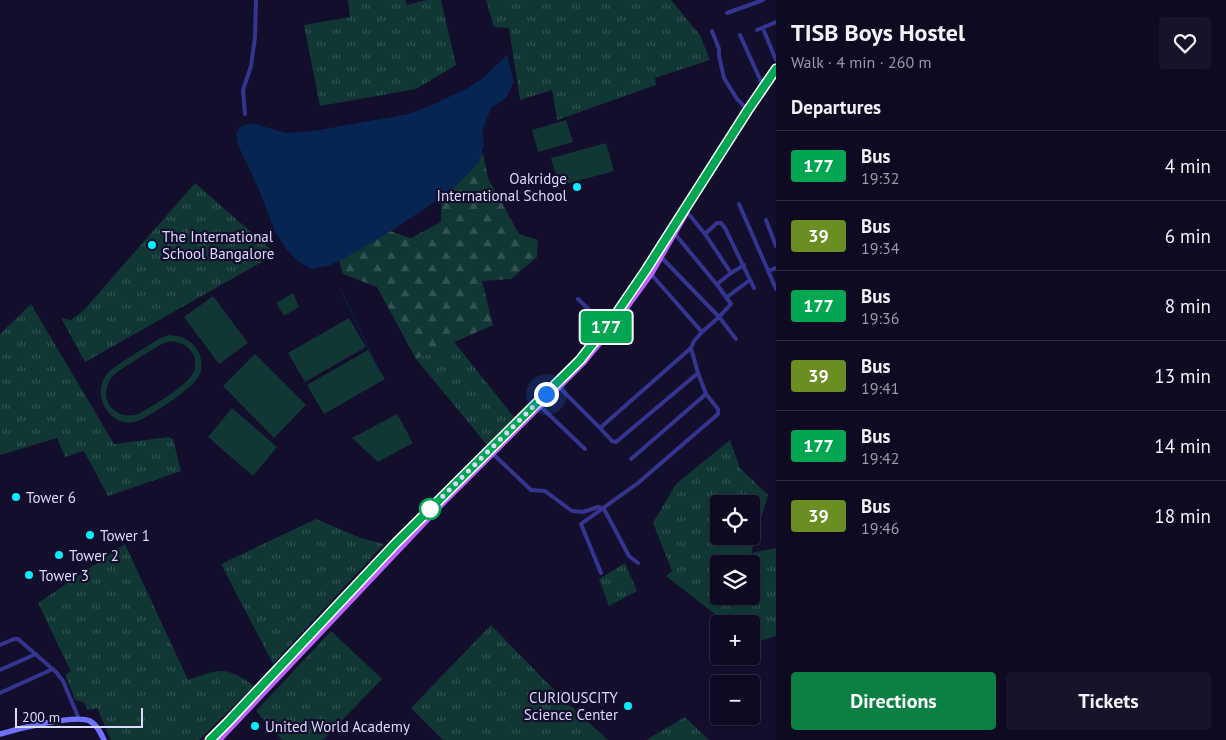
<!DOCTYPE html>
<html lang="en">
<head>
<meta charset="utf-8">
<style>
	body { margin:0; font-family:"PT Sans",sans-serif; background:#17132a; color:#f1f3f6; height:100vh; display:flex; flex-direction:column; font-size:19px; white-space:nowrap }
	* { box-sizing:border-box; margin:0 }
	p { font-size:16px; color:#9b9aa5 }
	.icon { flex:none; width:28px; height:28px; fill:none; stroke:currentColor; stroke-width:2; stroke-linecap:round; stroke-linejoin:round }
	.map { position:relative; flex:1; overflow:hidden }
	.sheet { display:flex; flex-direction:column; background:#0e0a21; width:450px }
	.sheet>* { flex:none }
	.badge { padding:0 10px; border-radius:4px; font-size:18px; line-height:32px }
	.fabs { position:absolute; left:710px; top:495px; display:grid; gap:10px }
	.fabs a { display:grid; place-items:center; width:50px; height:50px; border-radius:5px; background:#0e0a21; box-shadow:0 1px 4px #0004,0 0 0 1px #2e2b3f; font-size:25px }
	.scale { position:absolute; left:15px; bottom:12px; width:128px; box-sizing:border-box; padding-left:5px; border:2px solid #dcd9ff; border-top:0; font-size:14px; line-height:18px; white-space:nowrap; color:#dcd9ff; -webkit-text-stroke:4px #120e2c; paint-order:stroke }
	.you { position:absolute; width:25px; height:25px; margin:-12px; border:4px solid #fff; border-radius:50%; background:#1a73e8; box-shadow:0 0 0 8px #1a73e833 }
	.map>.badge { position:absolute; translate:-50% -50%; box-shadow:0 0 0 2px #fff }
	h2 { padding:0 15px; font-size:19px; line-height:45px }
	.round { display:grid; place-items:center; flex:none; width:52px; height:52px; border-radius:5px; background:#17132a }
	.head { display:flex; align-items:center; justify-content:space-between; height:85px; padding:0 15px }
	h1 { font-size:24px; font-weight:600; line-height:38px }
	.action { display:flex; gap:10px; margin-top:auto; padding:10px 15px }
	.action a { flex:1; height:58px; border-radius:5px; background:#0b8043; color:#fff; font-size:20px; font-weight:600; line-height:58px; text-align:center }
	.action a+a { background:#17132a; color:#f1f3f6 }
	ul { padding:0; list-style:none }
	li { display:flex; align-items:center; gap:15px; height:70px; padding:0 15px; border-top:1px solid #2e2b3f }
	li div { flex:1 }
	li b { display:block; font-size:19px }
	li em { font-style:normal }
	li .badge { min-width:55px; font-weight:700; text-align:center }
	main { display:flex; flex:1; min-height:0 }
	.map>svg:first-child { display:block }
</style>
</head>
<body>
<main>
<div class="map">
<svg width="776" height="740" viewBox="0 0 776 740">
	<defs>
		<pattern id="grass-tufts" width="24" height="20" patternUnits="userSpaceOnUse" patternTransform="scale(1.25)"><rect width="24" height="20" fill="#103734"/><path d="M3 7l-1-3M5 7V3M7 7l1-3M15 17l-1-3M17 17v-4M19 17l1-3" fill="none" stroke="#325352"/></pattern>
		<pattern id="forest-firs" width="22" height="20" patternUnits="userSpaceOnUse" patternTransform="scale(1.25)"><rect width="22" height="20" fill="#103734"/><path d="M5 1l3.5 6h-7zM16 11l3.5 6h-7z" fill="#325352"/></pattern>
	</defs>
	<rect width="100%" height="100%" fill="#120e2c"/>
	<!-- grass -->
	<g fill="url(#grass-tufts)" fill-rule="evenodd">
		<path d="M348,0H405L407,5L426,0H441L456,65L416,89L320,106L304,25L350,17Z"/>
		<path d="M486,0H671L700,35L710,60L655,78L656,85L557,120L552,90L520,100L509,28L494,27Z"/>
		<path d="M195,183L276,254L85,362L61,318L71,320L84,310Z"/>
		<path d="M31,304L114,444L169,437L173,439L181,471L108,496L84,451L65,457L57,438L0,455V334Z"/>
		<path d="M454,342L514,417L487,445L416,359Z"/>
		<path d="M730,440L740,468L768,495L751,553L776,548V636L753,643L751,641V624H728L666,576L672,571L653,523L676,484ZM719,504H751V536H719ZM719,564H751V596H719Z"/>
		<path d="M316,519L361,538L384,544L273,664L221,564Z"/>
		<path d="M125,544L188,680C220,669 225,665 254,686L199,740H111L97,708L87,710L84,702L75,700L65,674L71,672L38,603Z"/>
		<path d="M625,563L637,591L609,606L599,579Z"/>
		<path d="M491,625L561,697L608,740H443L411,708Z"/>
		<path d="M331,631L382,679L323,740H282L256,711Z"/>
		<path d="M685,717L709,740H646Z"/>
	</g>
	<!-- forest -->
	<path fill="url(#forest-firs)" d="M483,153L488,178L519,234L538,240L537,257L511,279L482,281L493,325L416,359L377,287L343,274L337,253L372,225L411,238L441,222V195Z"/>
	<!-- green -->
	<g fill="#103734" fill-rule="evenodd">
		<path d="M566,120L573,142L538,152L532,130Z"/>
		<path d="M606,143L614,171L559,186L551,158Z"/>
		<path d="M293,293L299,307L284,316L276,303Z"/>
		<path d="M213,296L248,343L219,364L184,317Z"/>
		<path d="M349,318L366,347L305,382L288,353Z"/>
		<path d="M169,335C181,336 191,339 198,351C202,358 203,369 199,376C192,389 157,411 144,418C117,435 89,401 106,375C111,367 150,345 160,338ZM170,341C180,342 188,345 193,354C196,360 196,368 193,373C187,386 152,406 139,414C129,417 119,416 111,407C104,399 105,387 111,378C116,371 152,350 162,344Z"/>
		<path d="M368,350L385,379L324,414L307,385Z"/>
		<path d="M255,354L306,405L274,438L223,386Z"/>
		<path d="M232,408L277,447L253,476L208,437Z"/>
		<path d="M397,414L413,443L378,462L352,438Z"/>
	</g>
	<!-- water -->
	<path fill="#072552" d="M507,55L514,82L506,98L491,108L482,131L484,145L479,162L451,191L388,233L343,259L328,266L311,269L298,261L287,250L275,232L260,192L238,145L236,134L240,127L251,123L286,133L313,131L409,114L434,104L468,88L484,77Z"/>
	<g fill="none" stroke-linecap="round" stroke-linejoin="round">
		<!-- stream -->
		<path stroke="#072552" stroke-width="1" d="M341,290L380,373"/>
		<!-- street -->
		<g stroke="#35358f" stroke-width="4">
			<path d="M727,13L763,0"/>
			<path d="M757,30L776,22"/>
			<path d="M712,31L719,49V56L724,78L737,99L748,110"/>
			<path d="M764,31L776,60"/>
			<path d="M740,35L764,88"/>
			<path d="M245,114L243,90L251,66L255,37L256,0"/>
			<path d="M739,204L776,289"/>
			<path d="M687,212L705,234L717,223H721L725,228L754,288"/>
			<path d="M766,220L776,246"/>
			<path d="M705,234L731,273L744,265"/>
			<path d="M661,257L719,317L736,339"/>
			<path d="M768,271L776,268"/>
			<path d="M651,274L702,332L719,317L731,304L718,286L675,234"/>
			<path d="M717,284L731,273"/>
			<path d="M727,297L750,280"/>
			<path d="M578,299L607,327"/>
			<path d="M691,348L600,428L612,441L616,442L698,373"/>
			<path d="M559,387L600,428"/>
			<path d="M541,407L585,449"/>
			<path d="M493,454L531,490L545,491L572,511L583,512L598,507L604,509L629,556L638,563"/>
			<path d="M631,459L706,394"/>
			<path d="M601,573L581,524L638,483L718,414V409L706,394L698,373L691,348L694,341L702,332"/>
			<path d="M0,645L14,639H18L56,672L63,681L79,719"/>
			<path d="M0,670L36,654"/>
			<path d="M0,693L53,669"/>
		</g>
		<!-- secondary -->
		<path stroke="#7071ff" stroke-width="5.5" d="M0,734C17,729 75,714 90,721C97,725 101,733 104,740"/>
		<!-- primary -->
		<g stroke="#be60ff" stroke-width="6">
			<path d="M209,740L227,723L397,543L580,360L616,314L646,270L748,110L776,69"/>
			<path d="M219,740L441,505L583,363L610,330L651,274L686,213"/>
		</g>
	</g>
	<g fill="none" stroke-linecap="round" stroke-linejoin="round">
		<!-- line casing -->
		<g stroke="#fff" stroke-width="11">
			<path id="line" d="M210,740L227,723L396,543L580,360L616,314L646,270L748,110L776,69"/>
		</g>
		<!-- line -->
		<use href="#line" stroke="#00a651" stroke-width="8"/>
		<!-- walk -->
		<path stroke="#dcd9ff" stroke-width="5" stroke-dasharray="0 9" d="M430,509L546,394"/>
	</g>
	<!-- markers -->
	<g fill="#05eeff" stroke="#120e2c" stroke-width="2">
		<circle cx="577" cy="187" r="5"/>
		<circle cx="152" cy="245" r="5"/>
		<circle cx="16" cy="497" r="5"/>
		<circle cx="90" cy="535" r="5"/>
		<circle cx="59" cy="555" r="5"/>
		<circle cx="29" cy="575" r="5"/>
		<circle cx="628" cy="706" r="5"/>
		<circle cx="255" cy="726" r="5"/>
	</g>
	<circle fill="#fff" stroke="#00a651" stroke-width="2.5" cx="430" cy="509" r="10"/>
	<g text-anchor="middle" dominant-baseline="central" stroke-width="4.5" stroke-linejoin="round" paint-order="stroke">
		<!-- poi labels -->
		<g font-size="15" fill="#dcd9ff" stroke="#120e2c" text-anchor="start">
			<text x="567" y="178" text-anchor="end">Oakridge<tspan x="567" dy="17">International School</tspan></text>
			<text x="162" y="236">The International<tspan x="162" dy="17">School Bangalore</tspan></text>
			<text x="26" y="497">Tower 6</text>
			<text x="100" y="535">Tower 1</text>
			<text x="69" y="555">Tower 2</text>
			<text x="39" y="575">Tower 3</text>
			<text x="618" y="697" text-anchor="end">CURIOUSCITY<tspan x="618" dy="17">Science Center</tspan></text>
			<text x="265" y="726">United World Academy</text>
		</g>
	</g>
</svg>
<div class="fabs">
<a><svg class="icon" aria-label="locate" viewBox="0 0 24 24"><circle cx="12" cy="12" r="6"/><path d="M12 2v4M12 18v4M2 12h4M18 12h4"/></svg></a>
<a><svg class="icon" aria-label="layers" viewBox="0 0 24 24"><path d="M12 4l9 5-9 5-9-5zM3 14l9 5 9-5"/></svg></a>
<a>+</a>
<a>−</a>
</div>
<div class="scale">200 m</div>
<div class="you" style="left:546px;top:394px"></div>
<b class="badge" style="left:606px;top:327px;background:#00a651;color:#fff">177</b>
</div>
<section class="sheet">
<div class="head"><div><h1>TISB Boys Hostel</h1><p>Walk · 4 min · 260 m</p></div><a class="round"><svg class="icon" aria-label="heart" viewBox="0 0 24 24"><path d="M12 20l-8-8c-3-5 5-10 8-4 3-6 11-1 8 4z"/></svg></a></div>
<h2>Departures</h2>
<ul>
<li><span class="badge" style="background:#00a651;color:#fff">177</span><div><b>Bus</b><p>19:32</p></div><em>4 min</em></li>
<li><span class="badge" style="background:#6b8e23;color:#fff">39</span><div><b>Bus</b><p>19:34</p></div><em>6 min</em></li>
<li><span class="badge" style="background:#00a651;color:#fff">177</span><div><b>Bus</b><p>19:36</p></div><em>8 min</em></li>
<li><span class="badge" style="background:#6b8e23;color:#fff">39</span><div><b>Bus</b><p>19:41</p></div><em>13 min</em></li>
<li><span class="badge" style="background:#00a651;color:#fff">177</span><div><b>Bus</b><p>19:42</p></div><em>14 min</em></li>
<li><span class="badge" style="background:#6b8e23;color:#fff">39</span><div><b>Bus</b><p>19:46</p></div><em>18 min</em></li>
</ul>
<div class="action"><a>Directions</a><a>Tickets</a></div>
</section>
</main>
</body>
</html>
